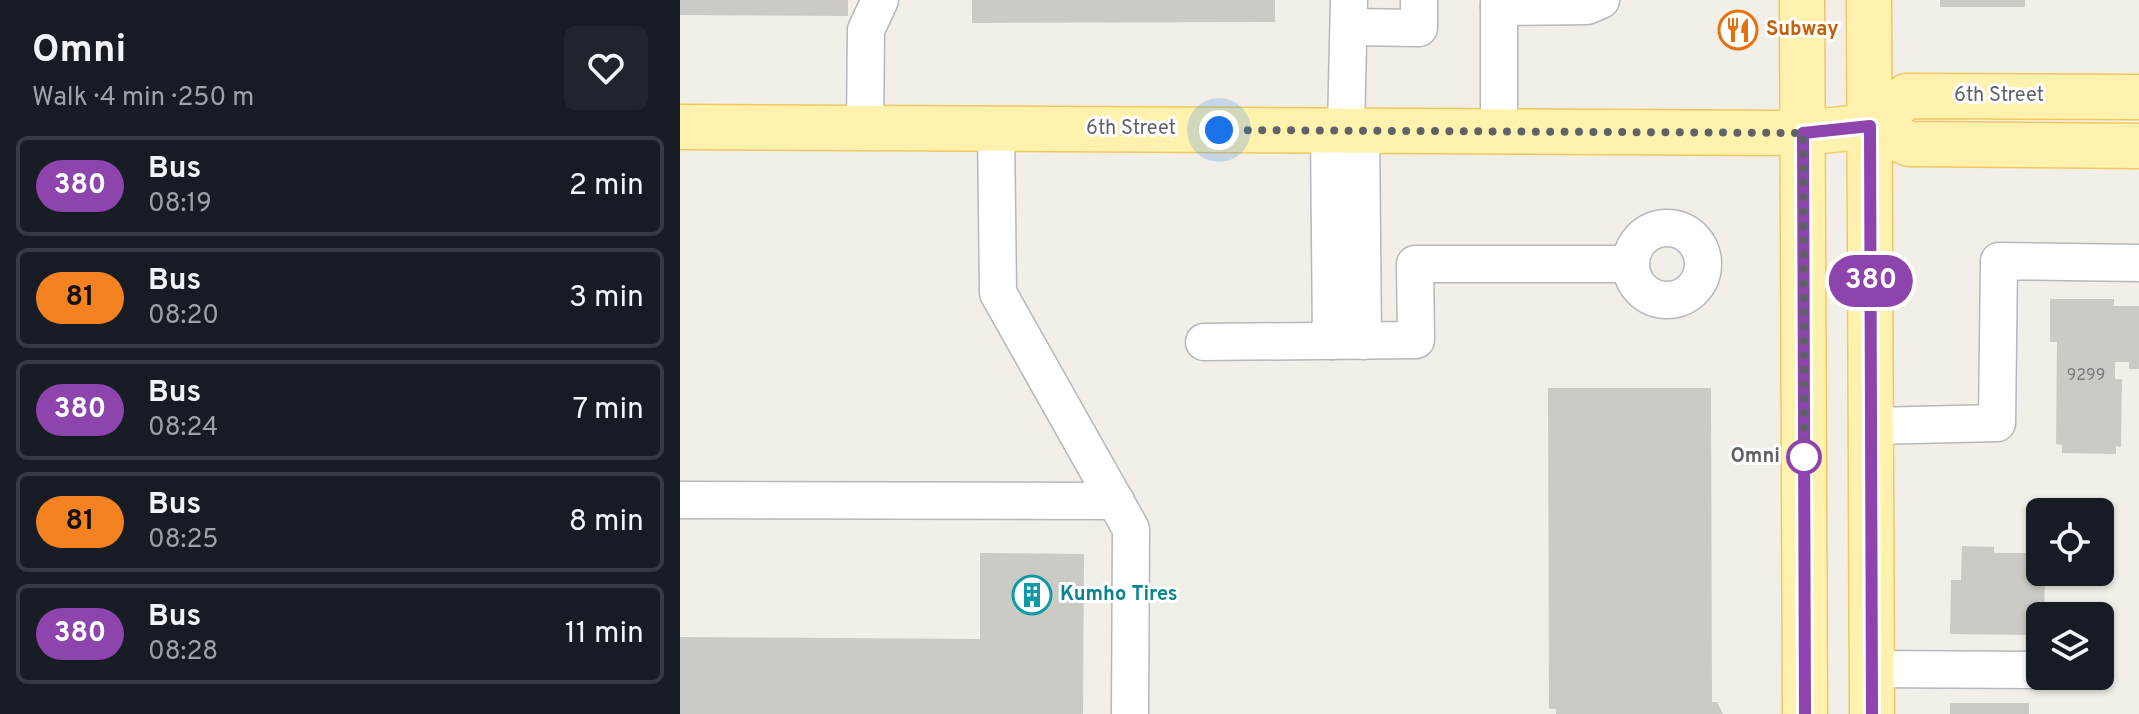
<!DOCTYPE html>
<html lang="en">
<head>
<meta charset="utf-8">
<style>
	body { margin:0; font-family:Overpass,sans-serif; background:#20242c; color:#f1f3f6; height:100vh; display:flex; flex-direction:column; font-size:30px; white-space:nowrap }
	* { box-sizing:border-box; margin:0 }
	p { font-size:26px; color:#9ea1a6 }
	.icon { flex:none; width:44px; height:44px; fill:none; stroke:currentColor; stroke-width:2; stroke-linecap:round; stroke-linejoin:round }
	.map { position:relative; flex:1; overflow:hidden }
	.details { display:flex; flex-direction:column; background:#171b24; width:680px }
	.details>* { flex:none }
	.badge { padding:0 16px; border-radius:26px; font-size:28px; line-height:52px }
	.fabs { position:absolute; left:1346px; top:498px; display:grid; gap:16px }
	.fabs a { display:grid; place-items:center; width:88px; height:88px; border-radius:12px; background:#171b24; box-shadow:0 2px 6px #0004; font-size:40px }
	.you { position:absolute; width:40px; height:40px; margin:-20px; border:6px solid #fff; border-radius:50%; background:#1a73e8; box-shadow:0 0 0 12px #1a73e833 }
	.map>.badge { position:absolute; translate:-50% -50%; box-shadow:0 0 0 4px #fff }
	.round { display:grid; place-items:center; flex:none; width:84px; height:84px; border-radius:12px; background:#20242c }
	.overview { display:flex; align-items:center; justify-content:space-between; height:136px; padding:0 32px }
	h1 { font-size:38px; font-weight:700; line-height:60px }
	ul { padding:0; list-style:none }
	li { display:flex; align-items:center; gap:24px; height:100px; margin:0 16px 12px; padding:0 16px; border:4px solid #363941; border-radius:12px }
	li div { flex:1 }
	li b { display:block; font-size:30px }
	li em { font-style:normal }
	li .badge { min-width:88px; font-weight:700; text-align:center }
	main { display:flex; flex:1; min-height:0 }
	.map>svg:first-child { display:block }
</style>
</head>
<body>
<main>
<section class="details">
<div class="overview"><div><h1>Omni</h1><p>Walk · 4 min · 250 m</p></div><a class="round"><svg class="icon" aria-label="heart" viewBox="0 0 24 24"><path d="M12 20l-8-8c-3-5 5-10 8-4 3-6 11-1 8 4z"/></svg></a></div>
<ul>
<li><span class="badge" style="background:#8e44ad;color:#fff">380</span><div><b>Bus</b><p>08:19</p></div><em>2 min</em></li>
<li><span class="badge" style="background:#f58220;color:#111">81</span><div><b>Bus</b><p>08:20</p></div><em>3 min</em></li>
<li><span class="badge" style="background:#8e44ad;color:#fff">380</span><div><b>Bus</b><p>08:24</p></div><em>7 min</em></li>
<li><span class="badge" style="background:#f58220;color:#111">81</span><div><b>Bus</b><p>08:25</p></div><em>8 min</em></li>
<li><span class="badge" style="background:#8e44ad;color:#fff">380</span><div><b>Bus</b><p>08:28</p></div><em>11 min</em></li>
</ul>
</section>
<div class="map">
<svg width="1459" height="714" viewBox="0 0 1459 714">
	<rect width="100%" height="100%" fill="#f1efe8"/>
	<!-- building -->
	<g fill="#cccac5">
		<path d="M0,0H168V16L0,15Z"/>
		<path d="M292,0H595V22L292,23Z"/>
		<rect x="1260" y="0" width="85" height="7"/>
		<path d="M1370,299H1434V306H1459V369H1449V362H1435V379H1442L1441,447L1436,446V454L1382,453V445L1376,444L1377,342H1370Z"/>
		<path d="M868,388H1031L1032,702H1037L1043,714H876V709H869Z"/>
		<path d="M1282,546L1314,547V553H1360V572H1365L1364,616H1360V621L1348,620V635L1270,634L1271,580H1281Z"/>
		<path d="M300,553L404,554L403,714H0V637L300,639Z"/>
		<rect x="1270" y="703" width="79" height="11"/>
	</g>
	<g fill="none" stroke-linecap="round" stroke-linejoin="round">
		<!-- minor casing -->
		<g stroke="#b5b8bc" stroke-width="39">
			<g id="minor">
				<path d="M819,0V131"/>
				<path d="M819,7L907,6L921,0"/>
				<path d="M669,27L739,28V0"/>
				<path d="M185,128L186,30L200,0"/>
				<path d="M316,128L318,293L451,529L450,714"/>
				<path d="M649,130L651,341"/>
				<path d="M666,130L669,0"/>
				<path d="M681,130L683,341"/>
				<circle cx="987" cy="264" r="36"/>
				<path d="M524,342L736,340L735,264H951"/>
				<path d="M1192,426L1317,423L1319,261L1459,263"/>
				<path d="M0,500L436,501"/>
				<path d="M1191,669L1360,670"/>
			</g>
		</g>
		<!-- major casing -->
		<g stroke="#f2c960" stroke-width="47">
			<g id="major">
				<path d="M1122,0L1125,714"/>
				<path d="M1189,0L1192,714"/>
				<path d="M1190,126L1227,96L1459,97"/>
				<path d="M0,127L1123,133L1190,126L1229,144L1459,146"/>
			</g>
		</g>
		<!-- minor -->
		<use href="#minor" stroke="#fff" stroke-width="36"/>
		<!-- major -->
		<use href="#major" stroke="#fff2af" stroke-width="44"/>
	</g>
	<g fill="none" stroke-linecap="round" stroke-linejoin="round">
		<!-- line casing -->
		<g stroke="#fff" stroke-width="18">
			<path id="line" d="M1125,714L1123,133L1190,126L1192,714"/>
		</g>
		<!-- line -->
		<use href="#line" stroke="#8e44ad" stroke-width="12"/>
		<!-- walk -->
		<path stroke="#5f6368" stroke-width="8" stroke-dasharray="0 14.4" d="M539,130L1123,133L1124,467V457"/>
	</g>
	<!-- icons -->
	<defs>
		<g id="restaurant-ring" transform="scale(2)"><circle r="9.5" fill="#fff" stroke="#e8710a" stroke-width="1.5"/><path d="M-5-6h1v4h1v-4h1v4h1v-4h1v5L-1.5 .5V6h-2V.5L-5-1ZM5-6V6H3V1.5H1.5Q1.5-4 5-6Z" fill="#e8710a"/></g>
		<g id="building-ring" transform="scale(2)"><circle r="9.5" fill="#fff" stroke="#0f9aa8" stroke-width="1.5"/><path d="M-4-6H4V6H1V3H-1V6H-4ZM-2.5-4.3h1.7v1.8h-1.7ZM.8-4.3h1.7v1.8H.8ZM-2.5-1h1.7V.8h-1.7ZM.8-1h1.7V.8H.8Z" fill="#0f9aa8"/></g>
	</defs>
	<g fill-rule="evenodd">
		<use href="#restaurant-ring" x="1058" y="30"/>
		<use href="#building-ring" x="352" y="595"/>
	</g>
	<!-- markers -->
	<circle fill="#fff" stroke="#8e44ad" stroke-width="4" cx="1124" cy="457" r="16"/>
	<g text-anchor="middle" dominant-baseline="central" stroke-width="6" stroke-linejoin="round" paint-order="stroke">
		<!-- number labels -->
		<g font-size="16" fill="#7a7d7f">
			<text x="1406" y="376">9299</text>
		</g>
		<!-- food labels -->
		<g font-size="20" font-weight="bold" fill="#c56008" stroke="#fff" text-anchor="start">
			<text x="1086" y="30">Subway</text>
		</g>
		<!-- street labels -->
		<g font-size="20" fill="#5f6368" stroke="#fff">
			<text x="1319" y="96">6th Street</text>
			<text x="451" y="129">6th Street</text>
		</g>
		<!-- stop labels -->
		<g font-size="20" font-weight="bold" fill="#5f6368" stroke="#fff" text-anchor="end">
			<text x="1100" y="457">Omni</text>
		</g>
		<!-- culture labels -->
		<g font-size="20" font-weight="bold" fill="#0d838f" stroke="#fff" text-anchor="start">
			<text x="380" y="595">Kumho Tires</text>
		</g>
	</g>
</svg>
<div class="fabs">
<a><svg class="icon" aria-label="locate" viewBox="0 0 24 24"><circle cx="12" cy="12" r="6"/><path d="M12 2v4M12 18v4M2 12h4M18 12h4"/></svg></a>
<a><svg class="icon" aria-label="layers" viewBox="0 0 24 24"><path d="M12 4l9 5-9 5-9-5zM3 14l9 5 9-5"/></svg></a>
</div>
<div class="you" style="left:539px;top:130px"></div>
<b class="badge" style="left:1191px;top:281px;background:#8e44ad;color:#fff">380</b>
</div>
</main>
</body>
</html>
